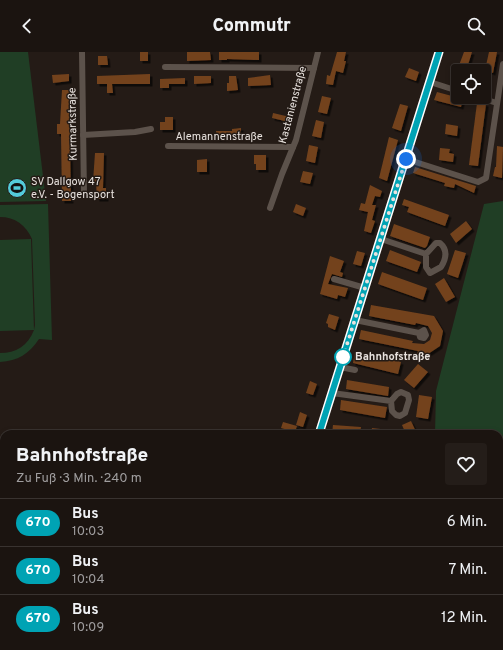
<!DOCTYPE html>
<html lang="de">
<head>
<meta charset="utf-8">
<style>
	body { margin:0; font-family:Overpass,sans-serif; background:#241d19; color:#f1f3f6; height:100vh; display:flex; flex-direction:column; font-size:15px; white-space:nowrap }
	* { box-sizing:border-box; margin:0 }
	p { font-size:13px; color:#a09e9f }
	.icon { flex:none; width:22px; height:22px; fill:none; stroke:currentColor; stroke-width:2; stroke-linecap:round; stroke-linejoin:round }
	.map { position:relative; flex:1; overflow:hidden }
	.drawer { position:absolute; left:0px; top:378px; width:503px; height:220px; display:flex; flex-direction:column; background:#1b1410; border-radius:12px 12px 0 0; box-shadow:0 2px 6px #0003,0 0 0 1px #393330 }
	.drawer>* { flex:none }
	.badge { padding:0 8px; border-radius:13px; font-size:14px; line-height:26px }
	.buttons { position:absolute; left:451px; top:12px; display:grid; gap:8px }
	.buttons a { display:grid; place-items:center; width:40px; height:40px; border-radius:4px; background:#1b1410; box-shadow:0 2px 6px #0003,0 0 0 1px #393330; font-size:20px }
	.you { position:absolute; width:20px; height:20px; margin:-10px; border:3px solid #fff; border-radius:50%; background:#1a73e8; box-shadow:0 0 0 6px #1a73e833 }
	.map>.badge { position:absolute; translate:-50% -50%; box-shadow:0 0 0 2px #fff }
	.round { display:grid; place-items:center; flex:none; width:42px; height:42px; border-radius:4px; background:#241d19 }
	.summary { display:flex; align-items:center; justify-content:space-between; height:68px; padding:0 16px }
	h1 { font-size:19px; font-weight:800; line-height:30px }
	ul { padding:0; list-style:none }
	li { display:flex; align-items:center; gap:12px; height:48px; padding:0 16px; border-top:1px solid #393330 }
	li div { flex:1 }
	li b { display:block; font-size:15px }
	li em { font-style:normal }
	li .badge { min-width:44px; font-weight:700; text-align:center }
	header { display:flex; justify-content:space-between; align-items:center; height:52px; padding:0 16px; background:#1b1410; font-size:18px; font-weight:800 }
	.map>svg:first-child { display:block }
</style>
</head>
<body>
<header><svg class="icon" aria-label="back" viewBox="0 0 24 24"><path d="M15 5l-7 7 7 7"/></svg>Commutr<svg class="icon" aria-label="search" viewBox="0 0 24 24"><circle cx="10" cy="10" r="6"/><path d="M15 15l6 6"/></svg></header>
<div class="map">
<svg width="503" height="598" viewBox="0 0 503 598">
	<defs>
		<filter id="shadow"><feDropShadow dx="2.5" dy="2.5" stdDeviation="0" flood-color="#0009"/></filter>
	</defs>
	<rect width="100%" height="100%" fill="#241b16"/>
	<!-- green -->
	<g fill="#203e25">
		<path d="M0,0H28L46,149L0,150Z"/>
		<path d="M503,149V499H499V382H435L436,339L484,152Z"/>
		<path d="M48,152L52,288L39,287C29,302 18,309 0,310V301C16,301 28,294 34,278L0,279V188L31,187L34,278L35,273L32,187C26,173 15,165 0,165V153Z"/>
		<path d="M0,523H4V594H16V598H0Z"/>
		<path d="M58,594H147L146,598H62Z"/>
		<rect x="400" y="594" width="61" height="4"/>
	</g>
	<!-- building -->
	<g fill="#73421d" filter="url(#shadow)">
		<rect x="140" y="0" width="8" height="9"/>
		<path d="M187,0H210L211,8L187,9Z"/>
		<path d="M219,0H259V8L227,7V8H219Z"/>
		<path d="M337,0H346L344,9H346L343,21L336,19L333,33L326,32L327,23L330,24Z"/>
		<path d="M464,0H472L466,19L458,16Z"/>
		<path d="M489,0H497L493,21L485,18Z"/>
		<path d="M98,4H107L108,13H98Z"/>
		<path d="M409,16L419,20L416,29L405,25Z"/>
		<path d="M69,22V29L53,31L52,23Z"/>
		<path d="M150,22V32H112L113,41H107V32H97V24Z"/>
		<path d="M270,23L271,33L248,34V26Z"/>
		<path d="M194,24H211V31L194,32Z"/>
		<path d="M229,24H236L238,38L227,39V31H229Z"/>
		<path d="M185,26V32H169V36H160V27Z"/>
		<path d="M62,38H69L71,149H62L61,82H57V72H60Z"/>
		<path d="M437,40L452,44L453,43L463,45L461,55L434,48Z"/>
		<path d="M322,44L331,46L327,62L318,60Z"/>
		<path d="M477,51L486,52L478,114L469,113Z"/>
		<path d="M400,52L408,54L401,79L392,76Z"/>
		<path d="M273,61L290,65L289,70L272,66Z"/>
		<path d="M165,65H173V78H160V70H165Z"/>
		<path d="M316,68L324,70L321,86L312,84Z"/>
		<path d="M446,72L458,74L457,84L445,82Z"/>
		<path d="M241,76V85L217,87L216,79H232V77Z"/>
		<path d="M389,85L398,88L387,129L379,126Z"/>
		<path d="M309,93L318,95L315,111L306,109Z"/>
		<path d="M497,94L503,95L502,126L493,124L495,115H496Z"/>
		<path d="M440,96L450,97L449,101L454,102L453,110L439,108Z"/>
		<path d="M95,101H104L103,136H106V147H97L96,130H93Z"/>
		<path d="M254,103H266V118H256V112H254Z"/>
		<path d="M207,107V120H197V108Z"/>
		<path d="M415,115L476,134L474,141L455,132L454,136L444,134L445,131L413,121Z"/>
		<path d="M303,119L313,121L310,132L300,130Z"/>
		<path d="M370,133L382,139L380,145L375,144L372,153H376L372,168L375,169L371,181L364,179L368,160L359,158L361,151L365,152Z"/>
		<path d="M404,147L449,163L445,174L407,160L409,155L402,153Z"/>
		<path d="M296,152L306,156L303,164L293,160Z"/>
		<path d="M466,169L472,177L456,191L450,182Z"/>
		<path d="M394,172L430,185L427,194L425,196L390,184Z"/>
		<path d="M390,198L421,210L417,220L386,209Z"/>
		<path d="M455,198L466,201L458,226L447,222Z"/>
		<path d="M357,199L365,201L361,214L353,212Z"/>
		<path d="M330,204L344,209L340,220L343,221L342,225L332,222L328,232L348,236L345,245L338,243L337,247L320,242Z"/>
		<path d="M382,220L427,236L423,248L378,232Z"/>
		<path d="M444,226L455,245L446,250L435,232Z"/>
		<path d="M371,253L434,264L443,279L440,294L425,304L417,302L418,299L359,287L361,278L413,289L412,291L424,292L430,288L432,281L428,274L416,271L415,273L369,264Z"/>
		<path d="M329,262L339,265L335,278L328,275V272L326,271Z"/>
		<path d="M355,300L401,310L398,322L353,311Z"/>
		<path d="M418,312L428,320L414,336L404,328Z"/>
		<path d="M347,328L389,335L388,344L346,337Z"/>
		<path d="M310,329L317,332L313,343L306,341Z"/>
		<path d="M419,343L432,345L428,367L416,365Z"/>
		<path d="M341,348L387,355L385,366L340,358Z"/>
		<path d="M300,360L307,363L303,375L296,373Z"/>
		<path d="M411,369L417,382H406L402,373Z"/>
		<path d="M283,370L297,374L295,380L281,376Z"/>
		<path d="M333,373L361,375L360,382H332Z"/>
		<path d="M372,376L398,379L397,382H371Z"/>
	</g>
	<g fill="none" stroke-linecap="round" stroke-linejoin="round">
		<!-- minor -->
		<g stroke="#5c524b" stroke-width="6">
			<path d="M82,0L84,143"/>
			<path d="M165,15L314,16"/>
			<path d="M430,30L458,39"/>
			<path d="M477,45L497,51"/>
			<path d="M83,83L135,80L151,77"/>
			<path d="M168,94L293,95"/>
			<path d="M406,107L478,130L486,126L503,12"/>
			<path d="M270,156L282,122L296,88L318,0"/>
			<path d="M381,187L426,202V215L430,221L441,215C446,207 448,198 440,191H436L426,202"/>
			<path d="M334,227L365,236"/>
			<path d="M355,268L419,281L420,285L424,286L426,283L424,278L419,281"/>
			<path d="M340,315L355,318"/>
			<path d="M332,341L391,349L392,359L396,363L400,364L405,361L409,348L408,343L401,340L397,342L391,349"/>
			<path d="M319,382L439,0"/>
			<path d="M320,594L324,595"/>
			<path d="M344,597L371,598"/>
			<path d="M204,598L206,594"/>
		</g>
		<!-- highway -->
		<g stroke="#f2a491" stroke-width="9">
			<path d="M0,442L4,453"/>
			<path d="M0,475L4,489"/>
			<path d="M23,594L24,598"/>
			<path d="M34,594V598"/>
		</g>
	</g>
	<g fill="none" stroke-linecap="round" stroke-linejoin="round">
		<!-- line casing -->
		<g stroke="#fff" stroke-width="9">
			<path id="line" d="M319,382L439,0"/>
		</g>
		<!-- line -->
		<use href="#line" stroke="#00a3b4" stroke-width="6"/>
		<!-- walk -->
		<path stroke="#e8e2de" stroke-width="4" stroke-dasharray="0 7.2" d="M343,305L406,107"/>
	</g>
	<!-- icons -->
	<defs>
		<g id="stadium-disc" transform="scale(1)"><circle r="9.5" fill="#53cbda" stroke="#241b16"/><path d="M0-5a6.5 5 0 1 0 0 10a6.5 5 0 1 0 0-10ZM-3.5-1.8h7v3.6h-7Z" fill="#111"/></g>
	</defs>
	<g fill-rule="evenodd">
		<use href="#stadium-disc" x="17" y="136"/>
	</g>
	<!-- markers -->
	<circle fill="#fff" stroke="#00a3b4" stroke-width="2" cx="343" cy="305" r="8"/>
	<g text-anchor="middle" dominant-baseline="central" stroke-width="3" stroke-linejoin="round" paint-order="stroke">
		<!-- street labels -->
		<g font-size="11" fill="#e8e2de" stroke="#241b16">
			<text transform="translate(293 53) rotate(-75)">Kastanienstraße</text>
			<text transform="translate(73 72) rotate(-91)">Kurmarkstraße</text>
			<text x="219" y="85">Alemannenstraße</text>
		</g>
		<!-- poi labels -->
		<g font-size="11" fill="#e8e2de" stroke="#241b16" text-anchor="start">
			<text x="31" y="130">SV Dallgow 47<tspan x="31" dy="13">e.V. - Bogensport</tspan></text>
		</g>
		<!-- stop labels -->
		<g font-size="11" font-weight="bold" fill="#e8e2de" stroke="#241b16" text-anchor="start">
			<text x="355" y="305">Bahnhofstraße</text>
		</g>
	</g>
</svg>
<div class="buttons">
<a><svg class="icon" aria-label="locate" viewBox="0 0 24 24"><circle cx="12" cy="12" r="6"/><path d="M12 2v4M12 18v4M2 12h4M18 12h4"/></svg></a>
</div>
<div class="you" style="left:406px;top:107px"></div>
<section class="drawer">
<div class="summary"><div><h1>Bahnhofstraße</h1><p>Zu Fuß · 3 Min. · 240 m</p></div><a class="round"><svg class="icon" aria-label="heart" viewBox="0 0 24 24"><path d="M12 20l-8-8c-3-5 5-10 8-4 3-6 11-1 8 4z"/></svg></a></div>
<ul>
<li><span class="badge" style="background:#00a3b4;color:#fff">670</span><div><b>Bus</b><p>10:03</p></div><em>6 Min.</em></li>
<li><span class="badge" style="background:#00a3b4;color:#fff">670</span><div><b>Bus</b><p>10:04</p></div><em>7 Min.</em></li>
<li><span class="badge" style="background:#00a3b4;color:#fff">670</span><div><b>Bus</b><p>10:09</p></div><em>12 Min.</em></li>
</ul>
</section>
</div>
</body>
</html>
